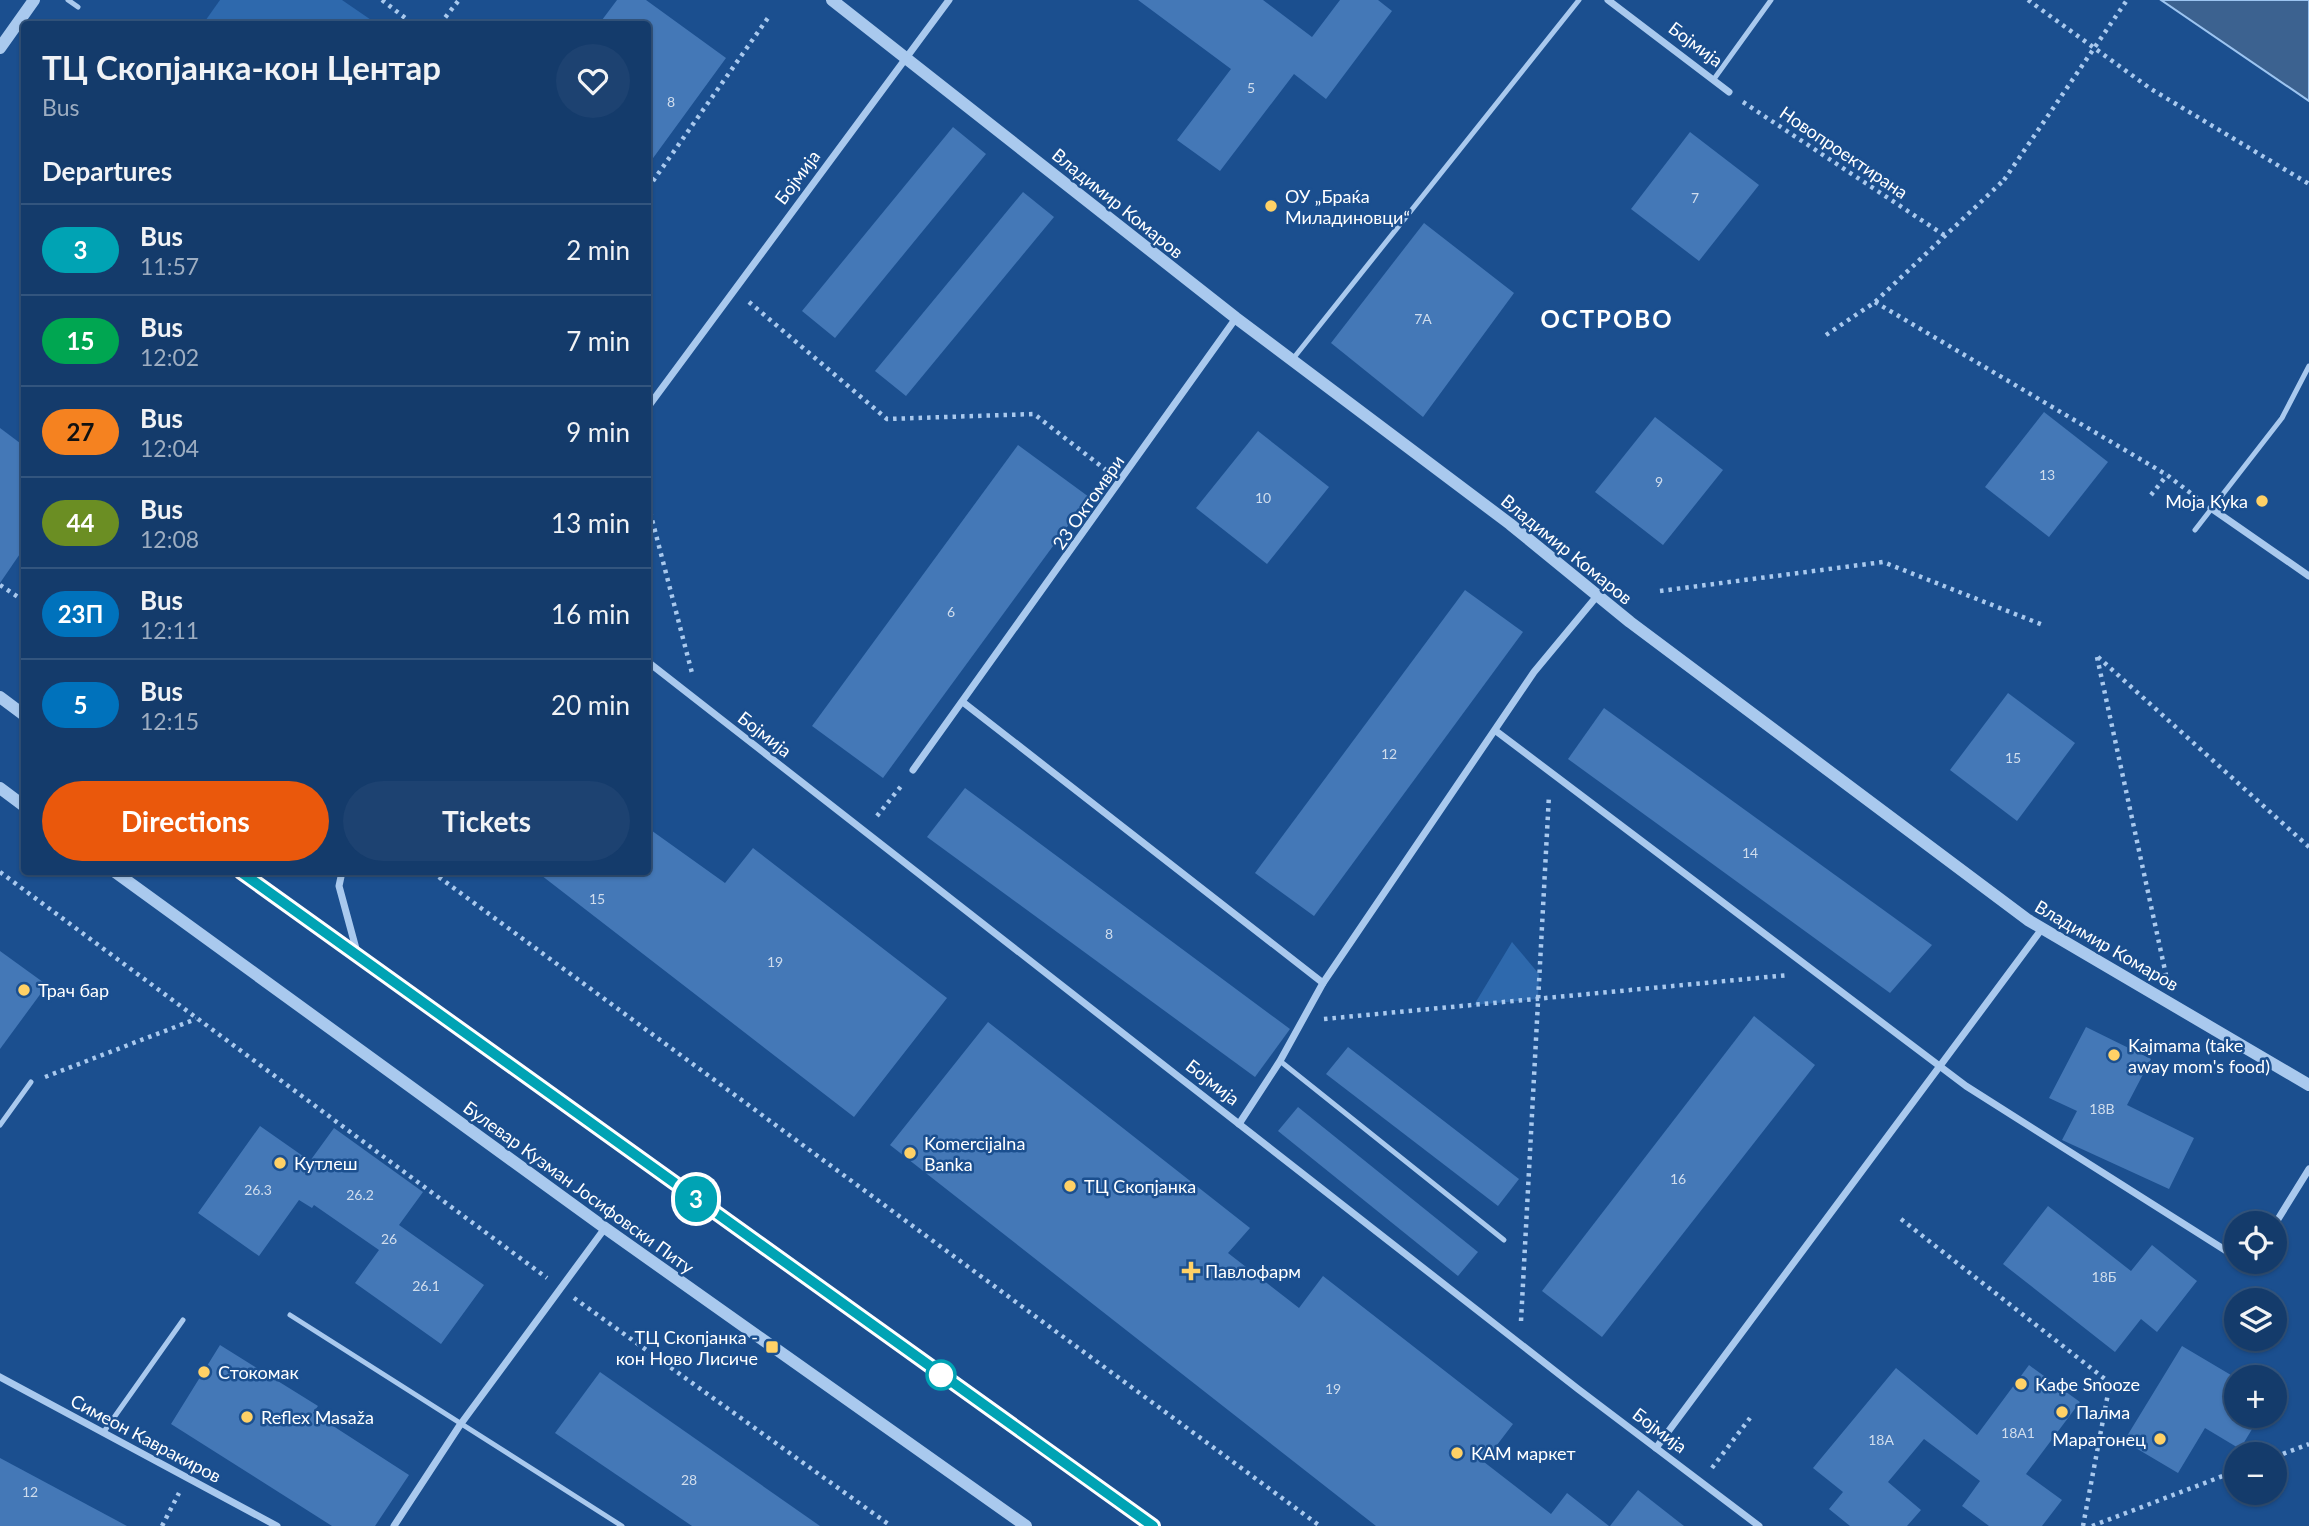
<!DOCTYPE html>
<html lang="en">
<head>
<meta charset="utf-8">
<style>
	body { margin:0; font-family:Lato,sans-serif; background:#1d4271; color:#f1f3f6; height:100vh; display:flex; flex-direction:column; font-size:26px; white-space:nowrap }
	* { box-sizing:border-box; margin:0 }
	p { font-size:23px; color:#9dadc1 }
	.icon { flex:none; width:38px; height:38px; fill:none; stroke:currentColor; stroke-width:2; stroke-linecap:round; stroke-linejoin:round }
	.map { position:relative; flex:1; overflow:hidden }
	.drawer { position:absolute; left:21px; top:21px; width:630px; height:854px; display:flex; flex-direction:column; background:#143b6b; border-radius:7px; box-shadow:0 2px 5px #0004,0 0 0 2px #33557e }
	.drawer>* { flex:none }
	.badge { padding:0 14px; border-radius:23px; font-size:24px; line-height:46px }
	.fabs { position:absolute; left:2224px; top:1211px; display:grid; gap:14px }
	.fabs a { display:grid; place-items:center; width:63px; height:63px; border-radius:50%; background:#143b6b; box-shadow:0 2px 5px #0004,0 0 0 2px #33557e; font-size:35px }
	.map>.badge { position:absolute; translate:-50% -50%; box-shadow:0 0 0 4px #fff }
	h2 { padding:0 21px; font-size:26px; line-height:63px }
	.round { display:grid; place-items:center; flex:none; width:74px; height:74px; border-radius:37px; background:#1d4271 }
	.overview { display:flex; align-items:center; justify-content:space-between; height:119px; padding:0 21px }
	h1 { font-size:33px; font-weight:700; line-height:52px }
	.action { display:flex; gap:14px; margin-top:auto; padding:14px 21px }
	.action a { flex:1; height:80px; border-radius:42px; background:#ea580c; color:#fff; font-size:28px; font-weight:700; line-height:80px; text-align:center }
	.action a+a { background:#1d4271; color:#f1f3f6 }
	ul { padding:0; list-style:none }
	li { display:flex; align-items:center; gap:21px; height:91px; padding:0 21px; border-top:2px solid #33557e }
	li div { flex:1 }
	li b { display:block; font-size:26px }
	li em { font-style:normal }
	li .badge { min-width:77px; font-weight:700; text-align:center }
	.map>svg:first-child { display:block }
</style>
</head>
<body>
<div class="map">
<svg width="2309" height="1526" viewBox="0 0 2309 1526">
	<rect width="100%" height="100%" fill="#1b4f8f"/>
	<!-- green -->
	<g fill="#2e69ad">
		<path d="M220,0H342L377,24H203Z"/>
		<path d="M1512,942L1539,974L1538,999L1474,1005Z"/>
	</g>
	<!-- water -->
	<path fill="#3c6290" stroke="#9cc4f0" stroke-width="2" d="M2161,0H2309V101Z"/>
	<!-- building -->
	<g fill="#4478b7">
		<path d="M617,0H646L726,58L648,165V24H599Z"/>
		<path d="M1138,0H1263L1312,37L1340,0H1378L1392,11L1326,99L1294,74L1220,171L1177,140L1231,69Z"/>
		<path d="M953,127L986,154L835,338L802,311Z"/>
		<path d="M1690,132L1759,185L1699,261L1631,209Z"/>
		<path d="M1023,192L1054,217L906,396L875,371Z"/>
		<path d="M1424,223L1514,293L1423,417L1331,343Z"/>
		<path d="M2044,412L2108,462L2049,537L1985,487Z"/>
		<path d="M1655,417L1723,470L1663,545L1595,492Z"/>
		<path d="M0,428L24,446V548L0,583Z"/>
		<path d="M1258,431L1329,487L1267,564L1196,508Z"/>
		<path d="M1018,445L1089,497L883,778L812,726Z"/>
		<path d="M1465,590L1523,632L1314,916L1255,873Z"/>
		<path d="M2008,693L2075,743L2017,821L1950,770Z"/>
		<path d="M1604,708L1932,945L1890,993L1568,759Z"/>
		<path d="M965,788L1290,1029L1255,1077L927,837Z"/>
		<path d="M648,828L725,883L753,848L947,998L854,1117L537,872H648Z"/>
		<path d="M0,951L47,985L0,1049Z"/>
		<path d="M1754,1016L1815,1065L1602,1337L1542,1291Z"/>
		<path d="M988,1022L1250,1228L1228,1253L1299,1308L1323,1276L1513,1424L1484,1462L1551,1514L1567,1493L1609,1526H1376L890,1145Z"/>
		<path d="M2086,1027L2151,1059L2127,1105L2194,1138L2169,1189L2062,1140L2077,1111L2049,1098Z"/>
		<path d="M1348,1047L1519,1179L1498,1206L1326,1074Z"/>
		<path d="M1298,1107L1478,1252L1458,1276L1278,1131Z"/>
		<path d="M260,1126L310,1161L334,1128L423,1192L399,1225L484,1285L441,1344L355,1283L379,1250L314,1205L312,1208L299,1200L259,1256L198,1213Z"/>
		<path d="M2048,1206L2131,1271L2152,1245L2197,1281L2157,1332L2141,1319L2115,1352L2003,1264Z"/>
		<path d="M220,1345L318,1406L313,1413L409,1475L375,1526H332L171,1424Z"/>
		<path d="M2182,1346L2236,1378V1416H2260L2240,1449L2205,1428L2178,1473L2124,1441Z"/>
		<path d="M2029,1365L2080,1402L2026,1474L2062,1500L2042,1526H1989L1962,1506L1980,1481L1924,1439L1888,1482L1921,1510L1907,1526H1850L1829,1509L1843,1492L1813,1468L1896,1368L1977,1435Z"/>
		<path d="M600,1372L820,1526H692L555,1433Z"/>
		<path d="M0,1458L127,1526H0Z"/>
		<path d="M1638,1490L1684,1526H1610Z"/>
	</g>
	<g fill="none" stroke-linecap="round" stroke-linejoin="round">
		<!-- path -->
		<g stroke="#a9c9ee" stroke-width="4.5" stroke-dasharray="3.5 5" stroke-linecap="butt">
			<path d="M382,0L413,24"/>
			<path d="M2028,0L2151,89L2309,184"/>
			<path d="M440,24L459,0"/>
			<path d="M1743,102L1944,235"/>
			<path d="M653,181L770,15"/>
			<path d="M749,302L887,419L1034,414L1106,470"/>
			<path d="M1875,302L2167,475L2197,498"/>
			<path d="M1826,335L1875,302L2004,180"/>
			<path d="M2151,495L2167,475"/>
			<path d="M648,504L692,673"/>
			<path d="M0,585L24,601"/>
			<path d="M1660,591L1883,562L2043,625"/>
			<path d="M2097,657L2166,975"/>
			<path d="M2098,657L2309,847"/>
			<path d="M877,816L902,785"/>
			<path d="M0,872L547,1278"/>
			<path d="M432,872L1320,1526"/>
			<path d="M1324,1019L1789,975"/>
			<path d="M45,1077L196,1019"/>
			<path d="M1901,1219L2110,1383L2083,1526"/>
			<path d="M574,1298L891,1526"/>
			<path d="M1521,1321L1549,795"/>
			<path d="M2275,1457L2309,1444"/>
			<path d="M1712,1468L1750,1418"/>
			<path d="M162,1526L179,1493"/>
			<path d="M2092,1526L2236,1471"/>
		</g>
		<!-- service -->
		<g stroke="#a9c9ee" stroke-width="5">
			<path d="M68,0L78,7"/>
			<path d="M1714,79L1771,0"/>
			<path d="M1292,360L1579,0"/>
			<path d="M2195,530L2282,418L2309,366"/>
			<path d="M1280,1061L1504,1240"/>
			<path d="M0,1125L31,1082"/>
			<path d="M290,1315L622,1526"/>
			<path d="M103,1433L183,1320"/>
		</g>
		<!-- minor -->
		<g stroke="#a9c9ee" stroke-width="7">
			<path d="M1608,0L1729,92"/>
			<path d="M648,407L949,0"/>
			<path d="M2211,508L2309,576"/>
			<path d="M648,662L1578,1389L1759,1526"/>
			<path d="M964,703L1323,983"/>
			<path d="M1496,731L1966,1086L2236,1257"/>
			<path d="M913,770L1236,318"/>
			<path d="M342,872L339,886L358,956"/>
			<path d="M1239,1124L1280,1061L1323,983L1534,672L1597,596"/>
			<path d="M2275,1224L2309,1169"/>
			<path d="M0,1377L277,1526"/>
			<path d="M1656,1448L2041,930"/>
			<path d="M394,1526L460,1425L605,1228"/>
		</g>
		<!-- tertiary -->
		<g stroke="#a9c9ee" stroke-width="12">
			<path d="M832,0L1236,318L1510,524L1630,622L2028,920L2309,1085"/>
			<path d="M0,48L34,0"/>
			<path d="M0,697L24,715"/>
			<path d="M0,788L24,806"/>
			<path d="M115,872L605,1228L1026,1526"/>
			<path d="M241,872L1153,1526"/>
		</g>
		<!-- path-bridge -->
		<path stroke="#a9c9ee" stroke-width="4.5" stroke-dasharray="3.5 5" stroke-linecap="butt" d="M2004,180L2127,0"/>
	</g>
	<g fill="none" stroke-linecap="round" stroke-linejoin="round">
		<!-- line casing -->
		<g stroke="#fff" stroke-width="16">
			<path id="line" d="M241,872L1153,1526"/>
		</g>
		<!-- line -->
		<use href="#line" stroke="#00a3b4" stroke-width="10"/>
	</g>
	<!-- markers -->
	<g fill="#ffd166" stroke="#1b4f8f" stroke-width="2.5">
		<circle cx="1271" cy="206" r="7"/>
		<circle cx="2262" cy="501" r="7"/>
		<circle cx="24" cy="990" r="7"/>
		<circle cx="2114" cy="1055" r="7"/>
		<circle cx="910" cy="1153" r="7"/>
		<circle cx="280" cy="1163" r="7"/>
		<circle cx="1070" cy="1186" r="7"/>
		<path d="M1187.5 1260.5h7v7h7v7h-7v7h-7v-7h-7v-7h7z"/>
		<rect x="765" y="1340" width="14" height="14" rx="3.5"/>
		<circle cx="204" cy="1372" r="7"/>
		<circle cx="2021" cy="1384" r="7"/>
		<circle cx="2062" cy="1412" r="7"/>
		<circle cx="247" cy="1417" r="7"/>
		<circle cx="2160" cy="1439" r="7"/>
		<circle cx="1457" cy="1453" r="7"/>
	</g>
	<circle fill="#fff" stroke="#00a3b4" stroke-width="3.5" cx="941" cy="1375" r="14"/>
	<g text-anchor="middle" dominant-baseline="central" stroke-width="5" stroke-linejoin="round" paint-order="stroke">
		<!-- number labels -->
		<g font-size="14" fill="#d0dded">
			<text x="1251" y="87">5</text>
			<text x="671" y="101">8</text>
			<text x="1695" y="197">7</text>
			<text x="1423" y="318">7А</text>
			<text x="2047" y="474">13</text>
			<text x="1659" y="481">9</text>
			<text x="1263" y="497">10</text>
			<text x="951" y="611">6</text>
			<text x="1389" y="753">12</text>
			<text x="2013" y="757">15</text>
			<text x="1750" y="852">14</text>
			<text x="597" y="898">15</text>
			<text x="1109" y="933">8</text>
			<text x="775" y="961">19</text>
			<text x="2102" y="1108">18В</text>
			<text x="1678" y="1178">16</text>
			<text x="258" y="1189">26.3</text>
			<text x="360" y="1194">26.2</text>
			<text x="389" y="1238">26</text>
			<text x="2104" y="1276">18Б</text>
			<text x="426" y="1285">26.1</text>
			<text x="1333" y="1388">19</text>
			<text x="2018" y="1432">18А1</text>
			<text x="1881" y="1439">18А</text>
			<text x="689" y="1479">28</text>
			<text x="30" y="1491">12</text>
		</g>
		<!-- street labels -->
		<g font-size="18" fill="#fff" stroke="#1b4f8f">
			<text transform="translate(1696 44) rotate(37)">Бојмија</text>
			<text transform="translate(1844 152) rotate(34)">Новопроектирана</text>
			<text transform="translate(797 177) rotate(-53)">Бојмија</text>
			<text transform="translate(1118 203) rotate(39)">Владимир Комаров</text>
			<text transform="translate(1088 502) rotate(-55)">23 Октомври</text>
			<text transform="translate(1567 549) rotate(39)">Владимир Комаров</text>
			<text transform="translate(765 734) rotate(38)">Бојмија</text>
			<text transform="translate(2107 945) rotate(30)">Владимир Комаров</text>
			<text transform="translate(1213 1082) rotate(38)">Бојмија</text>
			<text transform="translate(579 1187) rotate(36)">Булевар Кузман Јосифовски Питу</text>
			<text transform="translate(1660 1430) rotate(37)">Бојмија</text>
			<text transform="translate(146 1438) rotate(28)">Симеон Кавракиров</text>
		</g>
		<!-- poi labels -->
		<g font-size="18" fill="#fff" stroke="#1b4f8f" text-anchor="start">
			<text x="1285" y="196">ОУ „Браќа<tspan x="1285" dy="21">Миладиновци“</tspan></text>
			<text x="2248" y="501" text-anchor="end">Moja Kyka</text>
			<text x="38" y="990">Трач бар</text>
			<text x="2128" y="1045">Kajmama (take<tspan x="2128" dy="21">away mom's food)</tspan></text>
			<text x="924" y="1143">Komercijalna<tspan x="924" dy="21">Banka</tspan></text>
			<text x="294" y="1163">Кутлеш</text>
			<text x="1084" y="1186">ТЦ Скопјанка</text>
			<text x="1205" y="1271">Павлофарм</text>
			<text x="758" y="1337" text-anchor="end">ТЦ Скопјанка -<tspan x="758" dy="21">кон Ново Лисиче</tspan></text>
			<text x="218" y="1372">Стокомак</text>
			<text x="2035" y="1384">Кафе Snooze</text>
			<text x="2076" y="1412">Палма</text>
			<text x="261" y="1417">Reflex Masaža</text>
			<text x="2146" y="1439" text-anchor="end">Маратонец</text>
			<text x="1471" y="1453">KAM маркет</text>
		</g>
		<!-- district labels -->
		<g font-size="24" font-weight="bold" letter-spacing="2" fill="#fff" stroke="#1b4f8f">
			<text x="1607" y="318">ОСТРОВО</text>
		</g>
	</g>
</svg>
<div class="fabs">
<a><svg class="icon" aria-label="locate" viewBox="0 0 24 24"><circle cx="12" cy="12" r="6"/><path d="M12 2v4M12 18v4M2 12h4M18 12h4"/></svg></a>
<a><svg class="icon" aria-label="layers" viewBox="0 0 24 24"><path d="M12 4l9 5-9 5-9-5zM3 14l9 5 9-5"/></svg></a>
<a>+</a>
<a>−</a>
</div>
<b class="badge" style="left:696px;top:1199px;background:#00a3b4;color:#fff">3</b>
<section class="drawer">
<div class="overview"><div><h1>ТЦ Скопјанка-кон Центар</h1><p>Bus</p></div><a class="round"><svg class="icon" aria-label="heart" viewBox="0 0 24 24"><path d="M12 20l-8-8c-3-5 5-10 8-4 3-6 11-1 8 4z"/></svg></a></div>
<h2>Departures</h2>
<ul>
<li><span class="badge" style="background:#00a3b4;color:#fff">3</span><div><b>Bus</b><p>11:57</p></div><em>2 min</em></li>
<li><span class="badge" style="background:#00a651;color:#fff">15</span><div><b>Bus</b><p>12:02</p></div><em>7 min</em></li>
<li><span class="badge" style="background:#f58220;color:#111">27</span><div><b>Bus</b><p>12:04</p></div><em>9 min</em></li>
<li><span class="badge" style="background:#6b8e23;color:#fff">44</span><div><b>Bus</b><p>12:08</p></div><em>13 min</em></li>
<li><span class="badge" style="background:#0072bc;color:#fff">23П</span><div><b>Bus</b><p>12:11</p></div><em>16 min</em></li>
<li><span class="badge" style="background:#0072bc;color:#fff">5</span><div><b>Bus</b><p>12:15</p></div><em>20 min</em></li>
</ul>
<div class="action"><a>Directions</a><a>Tickets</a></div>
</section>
</div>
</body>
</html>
